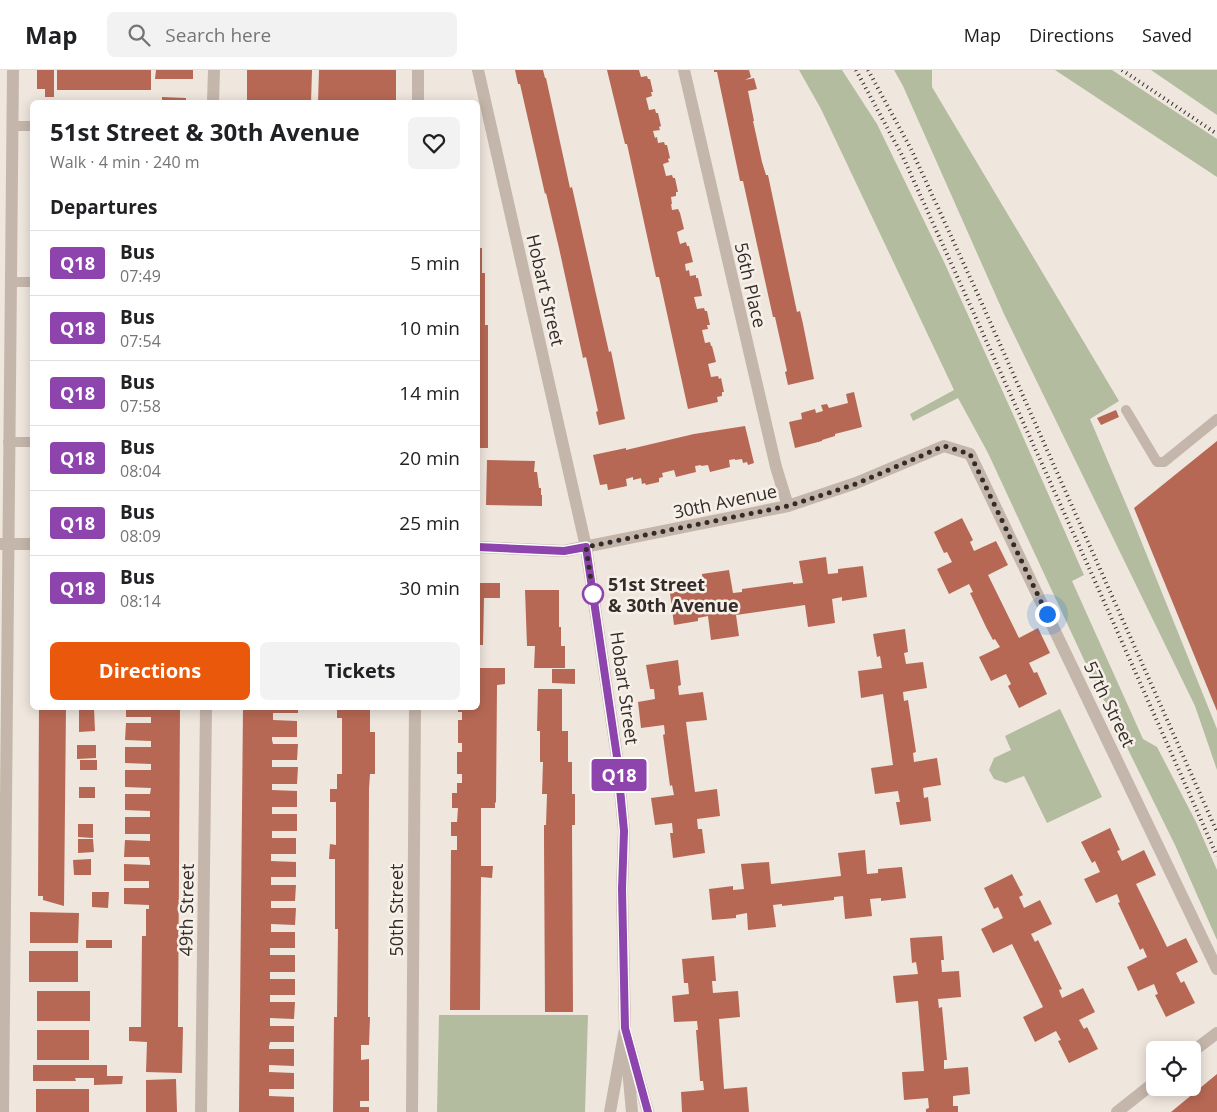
<!DOCTYPE html>
<html lang="en">
<head>
<meta charset="utf-8">
<style>
	body { margin:0; font-family:"Open Sans",sans-serif; background:#f2f2f2; color:#202124; height:100vh; display:flex; flex-direction:column; font-size:19px; white-space:nowrap }
	* { box-sizing:border-box; margin:0 }
	p { font-size:16px; color:#757577 }
	.icon { flex:none; width:28px; height:28px; fill:none; stroke:currentColor; stroke-width:2; stroke-linecap:round; stroke-linejoin:round }
	.map { position:relative; flex:1; overflow:hidden }
	.side { position:absolute; left:30px; top:30px; width:450px; height:610px; display:flex; flex-direction:column; background:#fff; border-radius:8px; box-shadow:0 2px 12px #0003 }
	.side>* { flex:none }
	.badge { padding:0 10px; border-radius:4px; font-size:18px; line-height:32px }
	.buttons { position:absolute; left:1146px; top:971px; display:grid; gap:10px }
	.buttons a { display:grid; place-items:center; width:55px; height:55px; border-radius:8px; background:#fff; box-shadow:0 2px 12px #0003; font-size:25px }
	.you { position:absolute; width:25px; height:25px; margin:-12px; border:4px solid #fff; border-radius:50%; background:#1a73e8; box-shadow:0 0 0 8px #1a73e833 }
	.map>.badge { position:absolute; translate:-50% -50%; box-shadow:0 0 0 2px #fff }
	h2 { padding:0 20px; font-size:19px; line-height:45px }
	.round { display:grid; place-items:center; flex:none; width:52px; height:52px; border-radius:8px; background:#f2f2f2 }
	.summary { display:flex; align-items:center; justify-content:space-between; height:85px; padding:0 20px }
	h1 { font-size:24px; font-weight:700; line-height:38px }
	.button { display:flex; gap:10px; margin-top:auto; padding:10px 20px }
	.button a { flex:1; height:58px; border-radius:8px; background:#ea580c; color:#fff; font-size:20px; font-weight:700; line-height:58px; text-align:center }
	.button a+a { background:#f2f2f2; color:#202124 }
	ul { padding:0; list-style:none }
	li { display:flex; align-items:center; gap:15px; height:65px; padding:0 20px; border-top:1px solid #e0e0e0 }
	li div { flex:1 }
	li b { display:block; font-size:19px }
	li em { font-style:normal }
	li .badge { min-width:55px; font-weight:700; text-align:center }
	header { display:flex; align-items:center; gap:30px; box-sizing:border-box; height:70px; padding:0 25px; background:#fff; border-bottom:1px solid #e0e0e0 }
	header strong { font-size:24px }
	nav { display:flex; gap:28px; margin-inline-start:auto; font-size:18px }
	.search { width:350px; height:45px; background:#f2f2f2; display:flex; align-items:center; gap:12px; box-sizing:border-box; padding:0 18px; border-radius:8px; color:#757577; font-size:19px }
	.map>svg:first-child { display:block }
</style>
</head>
<body>
<header>
<strong>Map</strong>
<div class="search"><svg class="icon" aria-label="search" viewBox="0 0 24 24"><circle cx="10" cy="10" r="6"/><path d="M15 15l6 6"/></svg>Search here</div>
<nav><a>Map</a><a>Directions</a><a>Saved</a></nav>
</header>
<div class="map">
<svg width="1217" height="1042" viewBox="0 0 1217 1042">
	<rect width="100%" height="100%" fill="#efe6dd"/>
	<!-- green -->
	<g fill="#b3bc9f">
		<path d="M799,0H842L877,54L944,192L1016,351L1084,505L1072,511L1143,669L1157,677L1196,752L1217,800V870L1175,775L1085,592L988,383L958,328L913,351L910,344L954,320L821,39Z"/>
		<path d="M894,0H932V17L1119,331L1090,349L1129,441L1217,659V700L1195,636L1004,244L903,16Z"/>
		<path d="M1055,0H1112L1217,69V107Z"/>
		<path d="M1151,0H1217V45Z"/>
		<path d="M1060,639L1102,727L1047,753L1024,706L1006,713L994,709L989,700L994,688L1011,680L1005,666Z"/>
		<path d="M439,945H588L585,1042H437Z"/>
	</g>
	<!-- building -->
	<g fill="#b66854">
		<path d="M37,0H54V27H45V19H37Z"/>
		<rect x="57" y="0" width="94" height="20"/>
		<path d="M156,0H193V9H155Z"/>
		<path d="M247,0H312L311,32H247Z"/>
		<path d="M319,0H396V32H318Z"/>
		<path d="M515,0H543L545,8H546L567,104L570,118L572,117L609,282L611,281L625,349L599,355L596,342L598,341L586,287L583,288L559,178L546,123L545,124L520,14H518Z"/>
		<path d="M607,0H639L641,7L647,6L648,9H650L653,22H651L652,26L646,28L649,40L655,39L656,43H658L661,56L659,57L660,60L653,61L655,68L657,67L658,73L664,72L665,75H667L670,88L668,89L669,92L663,94L666,106L672,105L673,108H675L678,122H676V126L671,127L672,134H671L672,140L678,139L680,143L684,159L677,162L680,174L686,172L687,176H689L693,192L685,194L686,201L689,200L690,206L696,205V208H698L702,226L694,227L697,239L704,238L705,241H707L710,255H707L708,259L702,260L705,273L710,272L711,276H712L716,292L708,294L711,307L718,306L719,309L721,308L724,322H722V326L717,327L718,332L688,339L659,207H656L627,74H625Z"/>
		<path d="M714,0H749L751,7L745,10L754,8L757,19L748,21L754,51H753L762,92L766,105H768L797,242L800,241L803,254L814,309L788,315L785,302L787,301L775,247H773L743,111H740L717,2H714Z"/>
		<path d="M162,27L186,28V32H162Z"/>
		<path d="M478,178H482V203H485V255H488V378H478Z"/>
		<path d="M854,322L862,357L835,364V366L822,370V371L795,378L789,352L802,349L801,343L815,339L816,343L823,341L821,335L827,334L829,338L848,333L846,324Z"/>
		<path d="M1116,340L1119,347L1101,355L1097,348Z"/>
		<path d="M745,356L754,393L748,395L747,392L743,393L742,389L735,390V389L729,390L730,397L710,402L708,395L701,396V395L695,396L696,402L676,407L674,400L662,403L663,407L659,408V412L646,415L645,413L642,414L641,408L633,410V407L626,409L627,416L608,420L607,414L600,415L593,385L626,378V380L694,364Z"/>
		<path d="M1217,371V641L1134,438Z"/>
		<path d="M487,390L535,391L534,402H537L539,418H541V425H542V436L486,435Z"/>
		<path d="M962,448L973,470L970,472L974,481L996,471L1008,495L988,505L1019,568L1038,558L1050,583L1029,593L1034,603L1037,602L1047,624L1019,638L1008,616L1011,614L1006,604L991,611L979,587L1000,577L995,569L993,570L986,557L970,523L973,522L969,514L949,524L937,499L952,492L947,482L944,483L934,462Z"/>
		<path d="M826,487L828,504L838,503V499L863,496L867,527L842,531V527L832,529L835,553L808,557L805,535L736,545L739,566L711,570L708,546L698,548V551L674,555L670,523L694,519V523L704,522L702,504L729,500L733,523L742,522V519L793,512V514L803,513L799,491Z"/>
		<path d="M478,513H500V528H484L483,575H478Z"/>
		<path d="M525,520H559V557H561V576H565V598H534L535,576H527Z"/>
		<path d="M905,559L908,582L904,583L906,594L923,592L927,618L903,622L904,631L908,630L916,682L913,683L914,692L937,688L941,715L923,718L924,728L928,727L931,751L900,755L896,732H900L898,721L875,724L871,698L893,695L883,624L861,628L858,601L882,598L880,586L877,587L873,564Z"/>
		<path d="M678,590L681,615L678,616L679,625L703,622L707,650L686,652L695,722L717,719L720,746L697,749L698,759H702L705,783L673,788L670,763H673L672,753L655,755L651,728L674,725L672,715L670,716L663,665L665,664L664,655L641,658L638,632L655,629L654,619H650L646,595Z"/>
		<path d="M478,598H505V614L497,615L496,733L495,732V738H481V796H493L492,808L481,807V809L480,940H450L451,780H457V766H451V752H457L458,738H452V723H457V713H462V704H457V682H462V673H458V650H462V642H458V638H478Z"/>
		<path d="M552,599H575V614L552,613Z"/>
		<path d="M538,619H562V661H568V692H572V724H575V755H572L573,942H545L544,771V755H546L547,724H542L543,692H540V661H537Z"/>
		<path d="M39,638H66L64,836L43,830V826H38Z"/>
		<path d="M79,638H94L95,661L79,662Z"/>
		<path d="M126,638H180L178,957H183L182,1003L146,1002L147,972L129,971V957H149H141L142,866H146V839H149V835L124,834V818H149V811H124V794L150,795V792L149,787H124L125,770L150,771V764H125V747H150V741L125,740V724H150L151,718L125,717V700H151V694L125,693V677H151V671L125,670L126,653H151V647H126Z"/>
		<path d="M243,638H298V643H273V650L297,651V667H272V670L273,674H298L297,690H272V697H298L297,714H272V720L297,721V737H272V744H297V761H272V768H296V784H271V791L296,792V807H271V815H296L295,831H271V838H296L295,855L271,854V862H295V878H270V885H295V902H270V909H295V925H270V932H295L294,949L270,948V956H294V972H270L269,976V979H294V996L269,995V1002L294,1003V1019H269V1026L294,1027V1042H239Z"/>
		<path d="M337,638H370V662H375V704H370L369,719L368,947H370L369,975H361V990L369,989V1031H360V1037H369V1042H333L334,947H337L338,859H335V789H329L330,774L336,775V732H330V719H337V704H342V648H337Z"/>
		<path d="M77,675H96V688L77,689Z"/>
		<rect x="80" y="690" width="17" height="10"/>
		<rect x="79" y="717" width="16" height="11"/>
		<path d="M78,754H93V768L78,767Z"/>
		<path d="M1110,758L1120,780L1117,781L1122,791L1144,780L1156,805L1136,814L1167,877L1186,868L1198,892L1176,903L1181,913L1184,911L1195,933L1166,947L1155,925L1158,924L1154,914L1138,921L1127,897L1147,887L1143,878L1140,880L1118,833L1120,832L1117,824L1096,833L1084,809L1100,802L1095,791L1092,793L1081,772Z"/>
		<path d="M78,769H93L94,782L78,783Z"/>
		<path d="M865,780L867,804L878,803V799L902,797L906,828L881,831V828L870,829L872,846L845,849L843,826L834,827V830L782,836V834L773,835L776,857L748,860L747,843L736,845V848L712,850L709,819L733,816V820L744,819L741,794L769,792L771,814L841,806L838,783Z"/>
		<path d="M91,789V805H74L73,790Z"/>
		<path d="M1012,804L1023,825L1019,827L1024,838L1040,830L1052,854L1031,864L1035,872L1038,870L1062,919L1059,920L1062,928L1083,918L1095,942L1079,950L1084,959L1087,957L1098,979L1069,993L1058,971L1061,970L1056,961L1035,972L1023,947L1043,937L1012,874L993,883L981,859L1003,848L998,837L994,839L984,818Z"/>
		<path d="M92,822H109L108,838L92,837Z"/>
		<path d="M30,842L79,843L78,873H30Z"/>
		<path d="M942,866L944,890H941L942,902L959,901L961,927L938,929L939,938L942,937L947,990H944V999L968,997L970,1024L953,1026V1036H958V1042H926V1039L929,1038L928,1028L904,1030L902,1002L924,1001L918,931L896,933L893,906L918,904L916,892L912,893L910,868Z"/>
		<rect x="86" y="870" width="26" height="8"/>
		<rect x="29" y="881" width="49" height="31"/>
		<path d="M714,886L716,911H712L713,923L738,921L740,947L719,949L724,1019L747,1017L749,1042H682L681,1022L704,1020L703,1011H700L696,960H698L697,951L674,952L672,926L689,924L688,913H684L682,889Z"/>
		<rect x="37" y="921" width="53" height="30"/>
		<rect x="37" y="960" width="52" height="30"/>
		<path d="M33,995H107V1006H123L122,1014L94,1015V1008H75L76,1011H33Z"/>
		<path d="M1217,1004V1042H1171Z"/>
		<path d="M176,1009L177,1042H146V1010Z"/>
		<rect x="36" y="1019" width="53" height="23"/>
	</g>
	<g fill="none" stroke-linecap="round" stroke-linejoin="round">
		<!-- service -->
		<g stroke="#c5b6ab" stroke-width="10">
			<path d="M12,56H32"/>
			<path d="M10,212H32"/>
			<path d="M1126,340L1157,392H1164L1217,349"/>
			<path d="M8,372H32"/>
		</g>
		<!-- minor -->
		<g stroke="#c5b6ab" stroke-width="12">
			<path d="M478,0L586,477L617,687L624,761L622,819L625,959L610,1042"/>
			<path d="M684,0L776,397L788,436"/>
			<path d="M213,32L214,0"/>
			<path d="M418,32V0"/>
			<path d="M0,474H32"/>
			<path d="M478,477L564,481L788,436L856,413L944,376L970,384L1217,899"/>
			<path d="M626,963L648,1042"/>
			<path d="M1192,982L1217,963"/>
			<path d="M627,988L632,1042"/>
			<path d="M3,1042L13,0"/>
			<path d="M201,1042L206,638"/>
			<path d="M412,1042L415,638"/>
			<path d="M1117,1042L1155,1012"/>
		</g>
		<!-- rail -->
		<g stroke="#342c29" stroke-width="4" stroke-dasharray="1 4" stroke-linecap="butt">
			<path d="M856,0L903,87L1090,500L1217,786"/>
			<path d="M868,0L911,79L979,227L1217,762"/>
			<path d="M1122,0L1217,64"/>
		</g>
	</g>
	<g fill="none" stroke-linecap="round" stroke-linejoin="round">
		<!-- line casing -->
		<g stroke="#fff" stroke-width="11">
			<path id="line" d="M478,477L564,481L586,477L617,687L624,761L622,819L625,958L648,1042"/>
		</g>
		<!-- line -->
		<use href="#line" stroke="#8e44ad" stroke-width="8"/>
		<!-- walk -->
		<path stroke="#342c29" stroke-width="5" stroke-dasharray="0 9" d="M593,524L586,477L788,436L856,414L944,376L970,384L1047,544"/>
	</g>
	<!-- markers -->
	<circle fill="#fff" stroke="#8e44ad" stroke-width="2.5" cx="593" cy="524" r="10"/>
	<g text-anchor="middle" dominant-baseline="central" stroke-width="5" stroke-linejoin="round" paint-order="stroke">
		<!-- street labels -->
		<g font-size="18" fill="#342c29" stroke="#f7f0e9">
			<text transform="translate(751 215) rotate(77)">56th Place</text>
			<text transform="translate(546 220) rotate(77)">Hobart Street</text>
			<text transform="translate(725 431) rotate(-12)">30th Avenue</text>
			<text transform="translate(625 618) rotate(82)">Hobart Street</text>
			<text transform="translate(1110 634) rotate(64)">57th Street</text>
			<text transform="translate(186 840) rotate(-89)">49th Street</text>
			<text transform="translate(396 840) rotate(-90)">50th Street</text>
		</g>
		<!-- stop labels -->
		<g font-size="18" font-weight="bold" fill="#342c29" stroke="#f7f0e9" text-anchor="start">
			<text x="608" y="514">51st Street<tspan x="608" dy="21">&amp; 30th Avenue</tspan></text>
		</g>
	</g>
</svg>
<div class="buttons">
<a><svg class="icon" aria-label="locate" viewBox="0 0 24 24"><circle cx="12" cy="12" r="6"/><path d="M12 2v4M12 18v4M2 12h4M18 12h4"/></svg></a>
</div>
<div class="you" style="left:1047px;top:544px"></div>
<b class="badge" style="left:619px;top:705px;background:#8e44ad;color:#fff">Q18</b>
<section class="side">
<div class="summary"><div><h1>51st Street &amp; 30th Avenue</h1><p>Walk · 4 min · 240 m</p></div><a class="round"><svg class="icon" aria-label="heart" viewBox="0 0 24 24"><path d="M12 20l-8-8c-3-5 5-10 8-4 3-6 11-1 8 4z"/></svg></a></div>
<h2>Departures</h2>
<ul>
<li><span class="badge" style="background:#8e44ad;color:#fff">Q18</span><div><b>Bus</b><p>07:49</p></div><em>5 min</em></li>
<li><span class="badge" style="background:#8e44ad;color:#fff">Q18</span><div><b>Bus</b><p>07:54</p></div><em>10 min</em></li>
<li><span class="badge" style="background:#8e44ad;color:#fff">Q18</span><div><b>Bus</b><p>07:58</p></div><em>14 min</em></li>
<li><span class="badge" style="background:#8e44ad;color:#fff">Q18</span><div><b>Bus</b><p>08:04</p></div><em>20 min</em></li>
<li><span class="badge" style="background:#8e44ad;color:#fff">Q18</span><div><b>Bus</b><p>08:09</p></div><em>25 min</em></li>
<li><span class="badge" style="background:#8e44ad;color:#fff">Q18</span><div><b>Bus</b><p>08:14</p></div><em>30 min</em></li>
</ul>
<div class="button"><a>Directions</a><a>Tickets</a></div>
</section>
</div>
</body>
</html>
